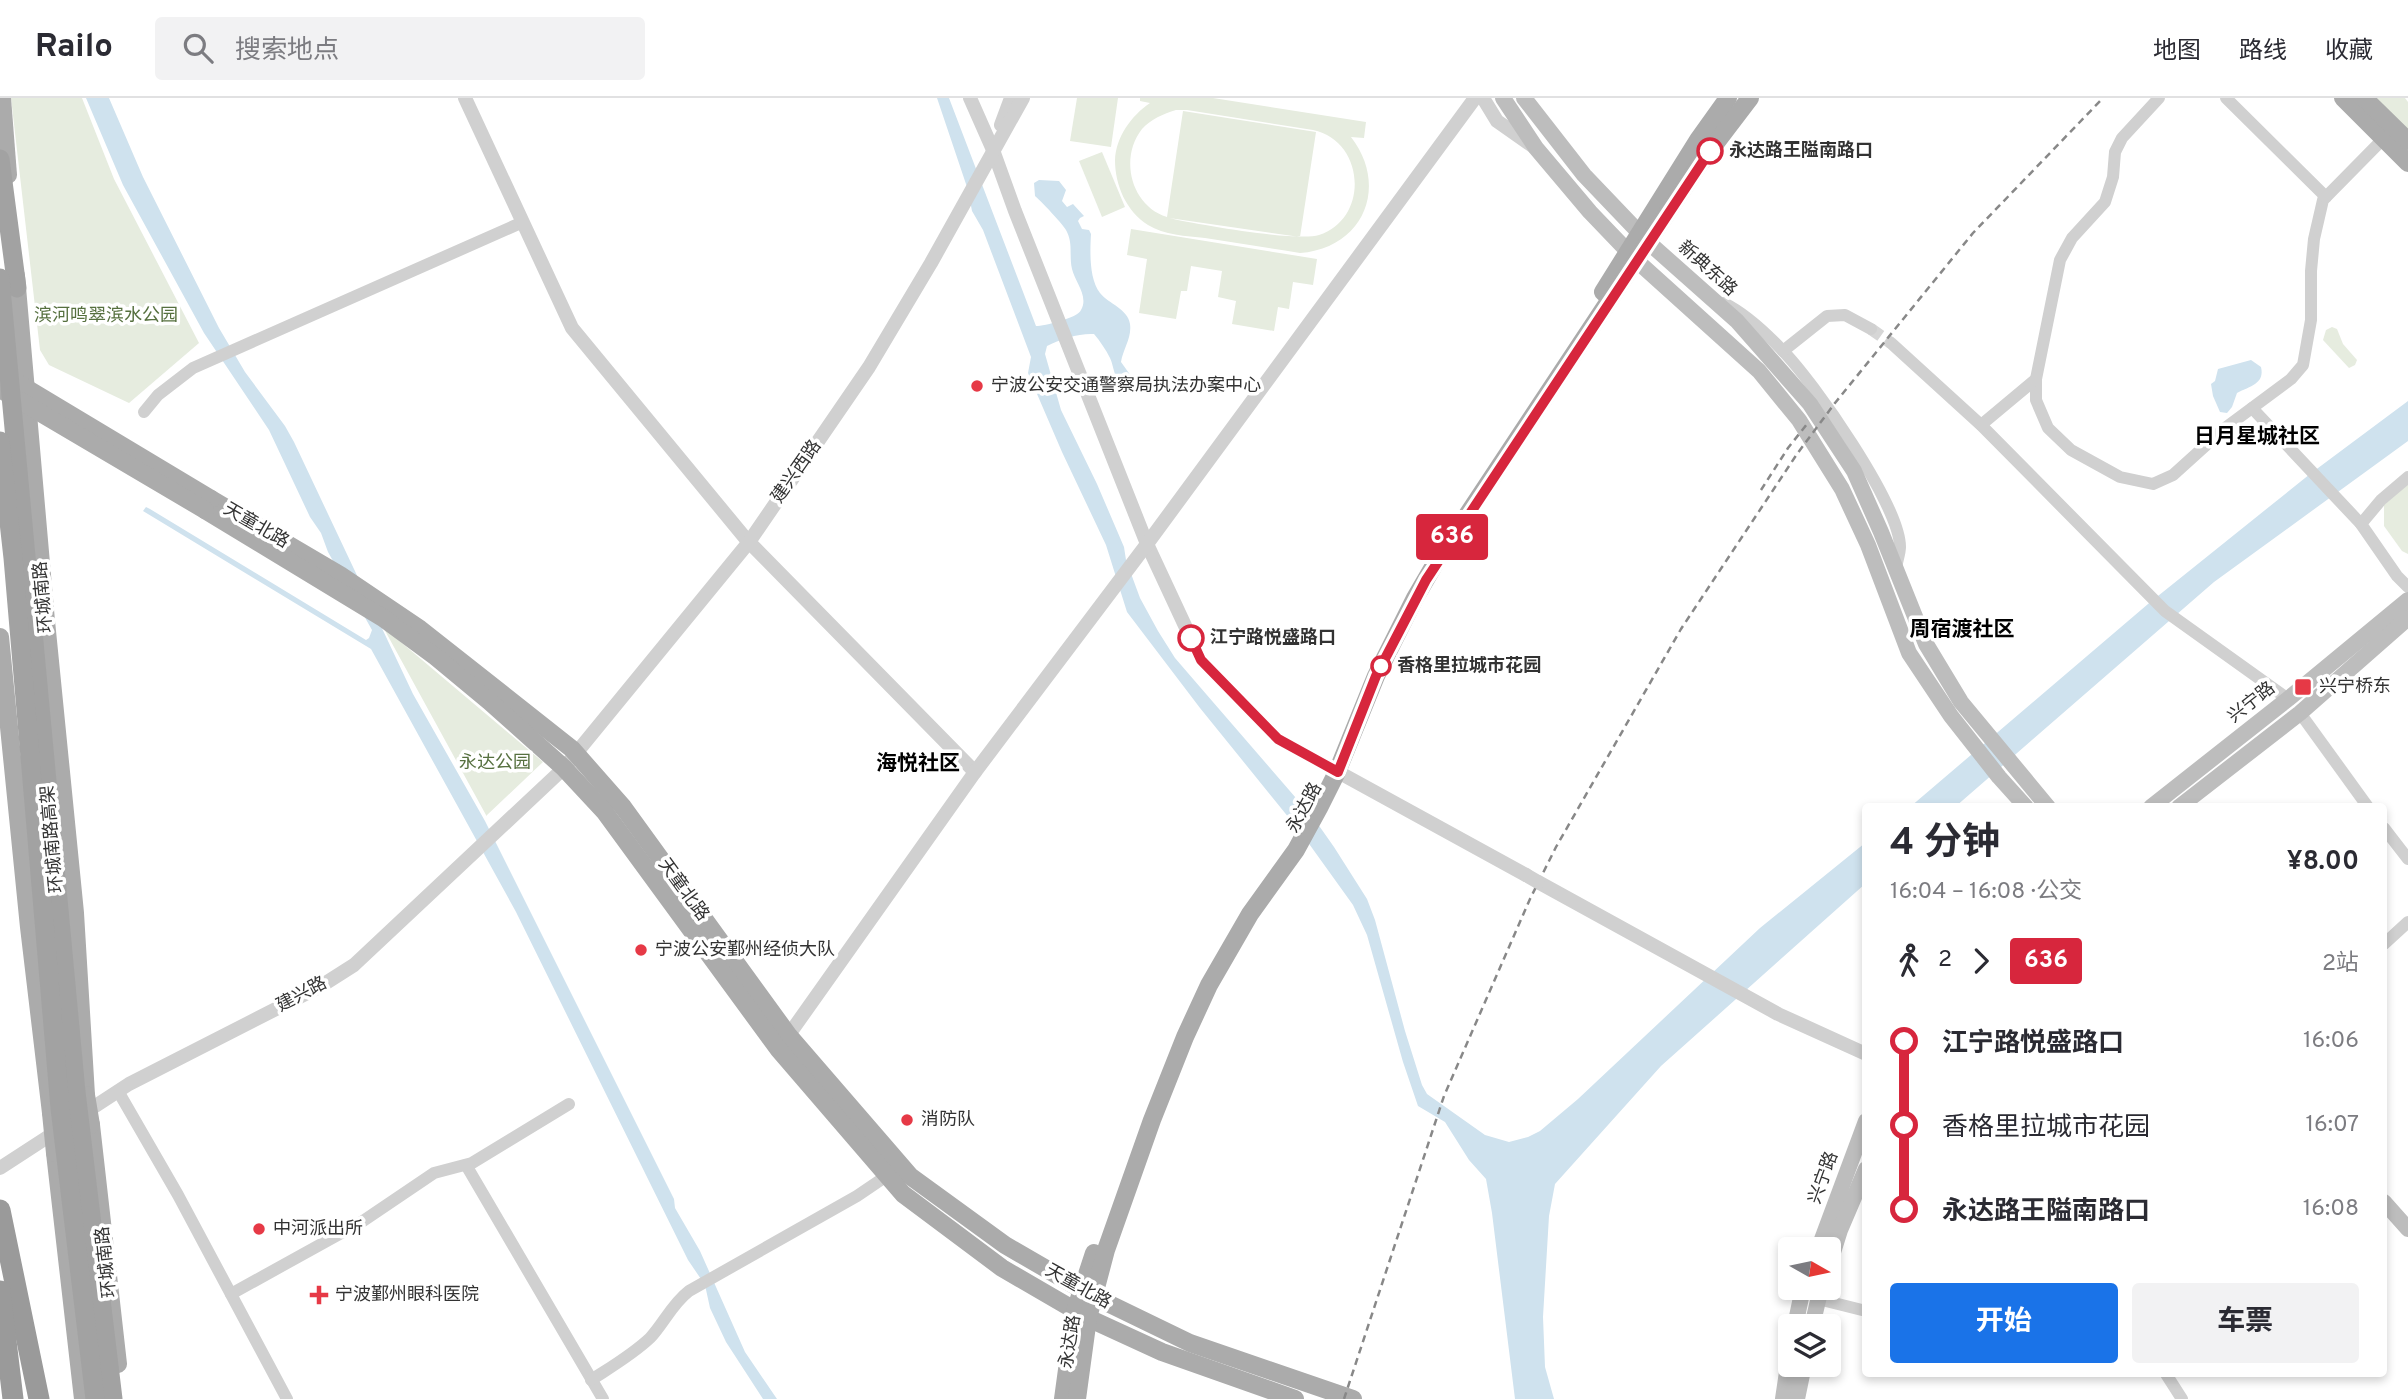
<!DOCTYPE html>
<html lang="zh">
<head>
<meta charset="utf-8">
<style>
	body { margin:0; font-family:Overpass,"Noto Sans SC",sans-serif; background:#f2f2f3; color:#2b2b33; height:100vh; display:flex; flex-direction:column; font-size:26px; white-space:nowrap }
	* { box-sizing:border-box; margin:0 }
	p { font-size:23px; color:#7c7c81 }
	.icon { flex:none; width:38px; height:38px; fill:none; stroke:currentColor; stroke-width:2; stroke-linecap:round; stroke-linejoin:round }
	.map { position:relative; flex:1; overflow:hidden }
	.details { position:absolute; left:1862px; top:705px; width:525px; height:574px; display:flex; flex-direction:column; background:#fff; border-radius:7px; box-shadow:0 4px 10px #0003 }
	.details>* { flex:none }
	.badge { padding:0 14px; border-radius:5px; font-size:24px; line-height:46px }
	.needle { width:46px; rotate:99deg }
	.fabs { position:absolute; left:1778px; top:1139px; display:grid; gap:14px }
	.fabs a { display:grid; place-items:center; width:63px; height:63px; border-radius:7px; background:#fff; box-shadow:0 4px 10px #0003; font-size:35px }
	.map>.badge { position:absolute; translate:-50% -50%; box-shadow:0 0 0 4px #fff }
	.legs { display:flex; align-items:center; gap:10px; height:77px; padding:0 28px; font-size:23px }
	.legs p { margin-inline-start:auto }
	.head { display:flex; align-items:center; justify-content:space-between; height:119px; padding:0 28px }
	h1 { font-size:38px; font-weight:700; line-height:52px }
	.button { display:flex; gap:14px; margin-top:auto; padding:14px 28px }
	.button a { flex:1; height:80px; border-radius:7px; background:#1a73e8; color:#fff; font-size:28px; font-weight:700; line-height:80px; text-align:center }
	.button a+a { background:#f2f2f3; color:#2b2b33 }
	ul { padding:0 28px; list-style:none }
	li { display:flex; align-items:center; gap:24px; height:84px; font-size:26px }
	li i { display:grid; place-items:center; width:10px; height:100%; margin:0 9px; background:currentColor }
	li i::after { content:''; width:18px; height:18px; margin:-9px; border:5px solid; border-radius:50%; background:#fff }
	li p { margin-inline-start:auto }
	li:first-child i { background:linear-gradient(#0000 50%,currentColor 0) }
	li:last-child i { background:linear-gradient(currentColor 50%,#0000 0) }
	header { display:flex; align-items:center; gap:42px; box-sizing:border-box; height:98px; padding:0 35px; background:#fff; border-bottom:2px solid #e1e1e2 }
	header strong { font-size:33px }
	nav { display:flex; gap:38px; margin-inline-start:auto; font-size:24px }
	.search { width:490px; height:63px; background:#f2f2f3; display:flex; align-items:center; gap:18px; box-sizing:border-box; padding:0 24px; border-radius:7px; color:#7c7c81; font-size:26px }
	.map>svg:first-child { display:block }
</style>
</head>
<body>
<header>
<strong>Railo</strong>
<div class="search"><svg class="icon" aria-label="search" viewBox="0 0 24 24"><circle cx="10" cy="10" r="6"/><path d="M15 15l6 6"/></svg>搜索地点</div>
<nav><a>地图</a><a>路线</a><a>收藏</a></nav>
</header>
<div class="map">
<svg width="2408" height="1301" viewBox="0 0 2408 1301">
	<rect width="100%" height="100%" fill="#fff"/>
	<!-- green -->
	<g fill="#e6ecdf" fill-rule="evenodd">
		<path d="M11,0H82L114,81L199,245L129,305L49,267L40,252Z"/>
		<path d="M1077,0H1118L1111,49L1070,43Z"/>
		<path d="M1140,0H1213L1366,24L1364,40L1351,39C1389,88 1364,150 1300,155C1268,150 1237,145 1205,140C1186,138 1164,137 1148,127C1126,113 1115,87 1115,62C1116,39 1131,18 1150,5L1140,3ZM1176,12H1187L1313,32C1365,43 1370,120 1319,137C1297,144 1195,126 1169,120L1300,139L1316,34L1183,13L1167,119C1131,108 1119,60 1142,31C1151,21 1163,16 1176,12Z"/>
		<path d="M2374,0H2405L2408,4V34Z"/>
		<path d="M1102,54L1125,109L1102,119L1079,63Z"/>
		<path d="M1131,131L1317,161L1313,187L1293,184L1289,211L1278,209L1274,233L1232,226L1236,203L1218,199L1222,173L1191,168L1187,193H1181L1176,221L1139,215L1147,161L1127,157Z"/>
		<path d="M2332,229L2337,231L2343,246L2357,262L2355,267L2349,270L2323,242L2326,232Z"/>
		<path d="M2408,385V456L2402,453L2384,428V407Z"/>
		<path d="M383,529L543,664L486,718V717Z"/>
	</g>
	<!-- water -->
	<g fill="#cfe2ee">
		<path d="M86,0H109L143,79L219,230L245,274L285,328L294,344L413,596L485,723L674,1101L675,1110L700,1153L745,1254L777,1301H763L726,1244L710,1210L705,1187L688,1162L516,814L371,551L143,413L146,409L150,411L366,542L369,540L372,532L328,454L321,435L310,419L269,332L204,235L123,87Z"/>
		<path d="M937,0H949L1036,228C1044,228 1078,220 1081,212C1089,198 1075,184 1072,171C1069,158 1073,146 1067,134C1066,129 1038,100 1035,98L1034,85L1039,82L1059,83L1066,92L1062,103L1067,109L1073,106L1084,118L1080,120L1078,123L1082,131L1089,132L1091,136C1090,153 1089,181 1100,195C1109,206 1128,211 1130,226C1132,240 1123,251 1121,264L1131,278L1132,283L1126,288C1113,282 1115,271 1110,260C1106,252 1100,243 1094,236C1080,235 1060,241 1047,248L1045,256L1061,312L1097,386L1124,449L1126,462L1140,500L1158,533L1175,560L1200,589L1315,722L1334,749L1367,801L1375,822L1405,933L1422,987L1427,996L1485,1037L1509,1044L1528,1039L1540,1033L1578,1001L1760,830L1865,745V786L1661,968L1555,1086L1549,1118L1543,1219L1545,1269L1554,1301H1515L1492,1115L1486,1081L1469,1062L1445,1024L1418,1008L1403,964L1367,837L1353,807L1302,736L1200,610L1127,514L1106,447L1062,354L1028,275L1031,259L983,132L972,113L968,92Z"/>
		<path d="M2251,262L2261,269C2265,286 2250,288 2237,295L2232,309L2227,315L2220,314L2213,298L2211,286L2215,283L2218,271Z"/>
		<path d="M2408,303V343L2214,484L1955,709H1910L2148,506L2310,376Z"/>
	</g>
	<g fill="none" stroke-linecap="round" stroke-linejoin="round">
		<!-- minor-tunnel -->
		<path stroke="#d6d6d6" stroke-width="12" stroke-dasharray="12 6" stroke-linecap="butt" d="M1871,231L1891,245"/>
		<!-- minor -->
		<g stroke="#d0d0d0" stroke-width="12">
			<path d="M2159,0L2122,40L2115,54L2113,79L2105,104L2072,140L2060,162L2036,281V302L2048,330L2071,352L2120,379L2153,386L2173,377L2225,330L2291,281L2303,267L2311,222V173L2314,141L2323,102L2389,35"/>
			<path d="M2226,0L2326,99"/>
			<path d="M1724,205C1746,216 1765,234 1782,252C1813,283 1900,407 1900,449C1900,455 1897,463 1896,470"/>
			<path d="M1891,245L1981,327L2165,513L2288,601"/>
			<path d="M1783,253L1827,218L1845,217L1871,231"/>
			<path d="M2252,310L2361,426"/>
			<path d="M144,314L158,297L193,270L523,124"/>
			<path d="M1981,327L2036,281"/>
			<path d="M2408,379L2381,402L2361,426L2397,478L2408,489"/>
			<path d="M2300,615L2368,709"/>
			<path d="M2384,730L2408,761"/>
			<path d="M2384,846L2408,824"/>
			<path d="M118,993L178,1097L287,1301"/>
			<path d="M466,1067L603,1301"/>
			<path d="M231,1196L363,1123L434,1075L472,1065L569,1006"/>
			<path d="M1818,1201L1866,1213"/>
			<path d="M2166,1276L2182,1301"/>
			<path d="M591,1282C611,1269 632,1257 650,1240C664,1225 672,1206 689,1193L857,1098L885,1079"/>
		</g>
		<!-- tertiary -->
		<g stroke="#d0d0d0" stroke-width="14">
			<path d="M465,0L572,230L746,441L975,674"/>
			<path d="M970,0L993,52L1015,113L1147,446L1201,562L1278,641L1526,777"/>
			<path d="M1483,0L1497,23L1534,49"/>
			<path d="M1001,27L1011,0"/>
			<path d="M1538,784L1778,916L1866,956"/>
			<path d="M783,945L975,674L1147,446L1475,0"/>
			<path d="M80,1018L129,986L321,888L354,867L564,670L749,444L869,269L931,165L1023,0"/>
			<path d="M0,1070L60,1031"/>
		</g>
		<!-- secondary -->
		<g stroke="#bdbdbd" stroke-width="16">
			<path d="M1503,0L1536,50L1590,114L1637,163L1759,273L1799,322L1842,391L1868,447L1909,555L1951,618L1999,679L2026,709"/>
			<path d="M1524,0L1584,77L1648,144L1737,223L1810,306L1854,373L1881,434L1926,546L1961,604L2048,709"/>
			<path d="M2151,709L2288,601L2408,502"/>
			<path d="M2179,709L2300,615L2408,520"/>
			<path d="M2384,1104L2408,1131"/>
			<path d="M1818,1152L1866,1023"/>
			<path d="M1829,1167L1840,1132L1866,1071"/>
			<path d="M1795,1228L1803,1190"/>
			<path d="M1812,1228L1821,1190"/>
			<path d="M1783,1301L1790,1254"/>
			<path d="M1797,1301L1804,1267"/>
		</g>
		<!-- primary -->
		<g stroke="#ababab" stroke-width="18">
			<path d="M2,0L8,77"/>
			<path d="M2343,0L2408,65"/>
			<path d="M2364,0L2408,43"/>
			<path d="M16,178L46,523L75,815L86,997"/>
			<path d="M1603,194L1698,42L1728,0"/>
			<path d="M211,401L340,477L420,531L572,651L623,709L789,938L910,1078L1005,1147L1093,1198L1190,1245L1353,1301"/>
			<path d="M205,412L383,520L436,559L489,603L564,670L604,713L779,952L903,1096L1002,1170L1088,1220L1162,1254L1295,1301"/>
			<path d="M0,539L29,829L51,1015"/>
			<path d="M91,1027L118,1266"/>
			<path d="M55,1055L83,1301"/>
			<path d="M1063,1301L1075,1213L1094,1155"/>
			<path d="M1077,1301L1088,1220L1106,1152L1152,1022L1185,939L1209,887L1250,816L1296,752L1319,710L1337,674L1376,578L1415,500L1436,464L1699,67L1750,0"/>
		</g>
		<!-- trunk -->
		<path stroke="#a2a2a2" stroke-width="19" d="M0,61L17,190"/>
		<!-- motorway -->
		<g stroke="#9a9a9a" stroke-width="21">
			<path d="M0,1112L39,1301"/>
			<path d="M0,1193L13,1301"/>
		</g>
		<!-- rail -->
		<g stroke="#888" stroke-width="2.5" stroke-dasharray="7 5" stroke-linecap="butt">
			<path d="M1761,392L1788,350L1807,326"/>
			<path d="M1344,1301L1444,998L1530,801L1556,749L1681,531L1797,356L1835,305L1973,135L2103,0"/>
		</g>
		<!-- tertiary-bridge -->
		<path stroke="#d0d0d0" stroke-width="14" d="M1526,777L1538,784"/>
		<!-- primary-bridge -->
		<g stroke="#ababab" stroke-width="18">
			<path d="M1,275L211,401"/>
			<path d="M0,291L205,412"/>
			<path d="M86,997L91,1027"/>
			<path d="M51,1015L55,1055"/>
		</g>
		<!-- trunk-bridge -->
		<g stroke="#a2a2a2" stroke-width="19">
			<path d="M0,180L76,994L113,1301"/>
			<path d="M0,343L13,460L60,1010L95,1301"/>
		</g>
	</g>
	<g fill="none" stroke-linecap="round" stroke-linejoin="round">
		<!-- line-1 casing -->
		<g stroke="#fff" stroke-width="16">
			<path id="line-1" d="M1191,540L1201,562L1278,641L1338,674L1376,578L1426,482L1710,53"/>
		</g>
		<!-- line-1 -->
		<use href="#line-1" stroke="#d7263d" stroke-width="10"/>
	</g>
	<!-- markers -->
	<g fill="#fff" stroke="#d7263d" stroke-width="3.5">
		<circle cx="1710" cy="53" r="12"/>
		<circle cx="1191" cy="540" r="12"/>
		<circle cx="1381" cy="568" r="9"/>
	</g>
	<g fill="#e63946" stroke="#fff" stroke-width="2.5">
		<circle cx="977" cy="288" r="7"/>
		<rect x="2294" y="580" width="18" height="18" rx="3.5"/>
		<circle cx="641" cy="852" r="7"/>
		<circle cx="907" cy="1022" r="7"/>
		<circle cx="259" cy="1131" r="7"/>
		<path d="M315.5 1186.5h7v7h7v7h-7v7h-7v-7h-7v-7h7z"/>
	</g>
	<g text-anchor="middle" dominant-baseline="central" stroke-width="7" stroke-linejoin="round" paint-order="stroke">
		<!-- stop labels -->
		<g font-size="18" font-weight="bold" fill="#333" stroke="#fff" text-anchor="start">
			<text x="1729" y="53">永达路王隘南路口</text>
			<text x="1210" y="540">江宁路悦盛路口</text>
			<text x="1397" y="568">香格里拉城市花园</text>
		</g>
		<!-- street labels -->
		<g font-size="18" fill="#333" stroke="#fff">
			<text transform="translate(1707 171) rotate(42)">新典东路</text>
			<text transform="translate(797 374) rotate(-55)">建兴西路</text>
			<text transform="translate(256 428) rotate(30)">天童北路</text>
			<text transform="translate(44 499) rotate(-95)">环城南路</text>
			<text transform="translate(2252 605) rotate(-38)">兴宁路</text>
			<text transform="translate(1305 710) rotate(-62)">永达路</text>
			<text transform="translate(53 741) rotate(-95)">环城南路高架</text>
			<text transform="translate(683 792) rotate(54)">天童北路</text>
			<text transform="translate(302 897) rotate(-28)">建兴路</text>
			<text transform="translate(1824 1080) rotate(-70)">兴宁路</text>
			<text transform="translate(107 1164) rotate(-96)">环城南路</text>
			<text transform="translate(1078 1189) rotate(29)">天童北路</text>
			<text transform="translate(1071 1244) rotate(-81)">永达路</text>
		</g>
		<!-- park labels -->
		<g font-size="18" fill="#56703f" stroke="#fff">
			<text x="106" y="218">滨河鸣翠滨水公园</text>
			<text x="495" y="665">永达公园</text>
		</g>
		<!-- poi labels -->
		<g font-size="18" fill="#333" stroke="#fff" text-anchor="start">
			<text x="991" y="288">宁波公安交通警察局执法办案中心</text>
			<text x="2319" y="589">兴宁桥东</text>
			<text x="655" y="852">宁波公安鄞州经侦大队</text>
			<text x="921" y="1022">消防队</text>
			<text x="273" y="1131">中河派出所</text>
			<text x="335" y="1197">宁波鄞州眼科医院</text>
		</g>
		<!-- quarter labels -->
		<g font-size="21" font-weight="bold" fill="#000" stroke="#fff">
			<text x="2257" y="339">日月星城社区</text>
			<text x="1962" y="532">周宿渡社区</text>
			<text x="918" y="666">海悦社区</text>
		</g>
	</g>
</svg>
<div class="fabs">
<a><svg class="needle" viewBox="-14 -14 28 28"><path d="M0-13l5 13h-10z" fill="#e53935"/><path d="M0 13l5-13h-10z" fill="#7c7c81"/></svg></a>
<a><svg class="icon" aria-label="layers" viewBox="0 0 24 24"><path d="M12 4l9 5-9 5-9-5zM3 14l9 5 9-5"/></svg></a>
</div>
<b class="badge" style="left:1452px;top:439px;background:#d7263d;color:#fff">636</b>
<section class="details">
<div class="head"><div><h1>4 分钟</h1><p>16:04 – 16:08 · 公交</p></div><b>¥8.00</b></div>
<div class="legs"><svg class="icon" aria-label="walk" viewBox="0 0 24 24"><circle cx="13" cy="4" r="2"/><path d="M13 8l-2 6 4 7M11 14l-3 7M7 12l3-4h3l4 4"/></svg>2<svg class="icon" aria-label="forward" viewBox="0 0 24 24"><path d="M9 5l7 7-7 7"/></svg><b class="badge" style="background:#d7263d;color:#fff">636</b><p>2站</p></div>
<ul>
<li><i style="color:#d7263d"></i><b>江宁路悦盛路口</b><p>16:06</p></li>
<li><i style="color:#d7263d"></i><span>香格里拉城市花园</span><p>16:07</p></li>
<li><i style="color:#d7263d"></i><b>永达路王隘南路口</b><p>16:08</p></li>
</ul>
<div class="button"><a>开始</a><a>车票</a></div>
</section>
</div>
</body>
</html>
